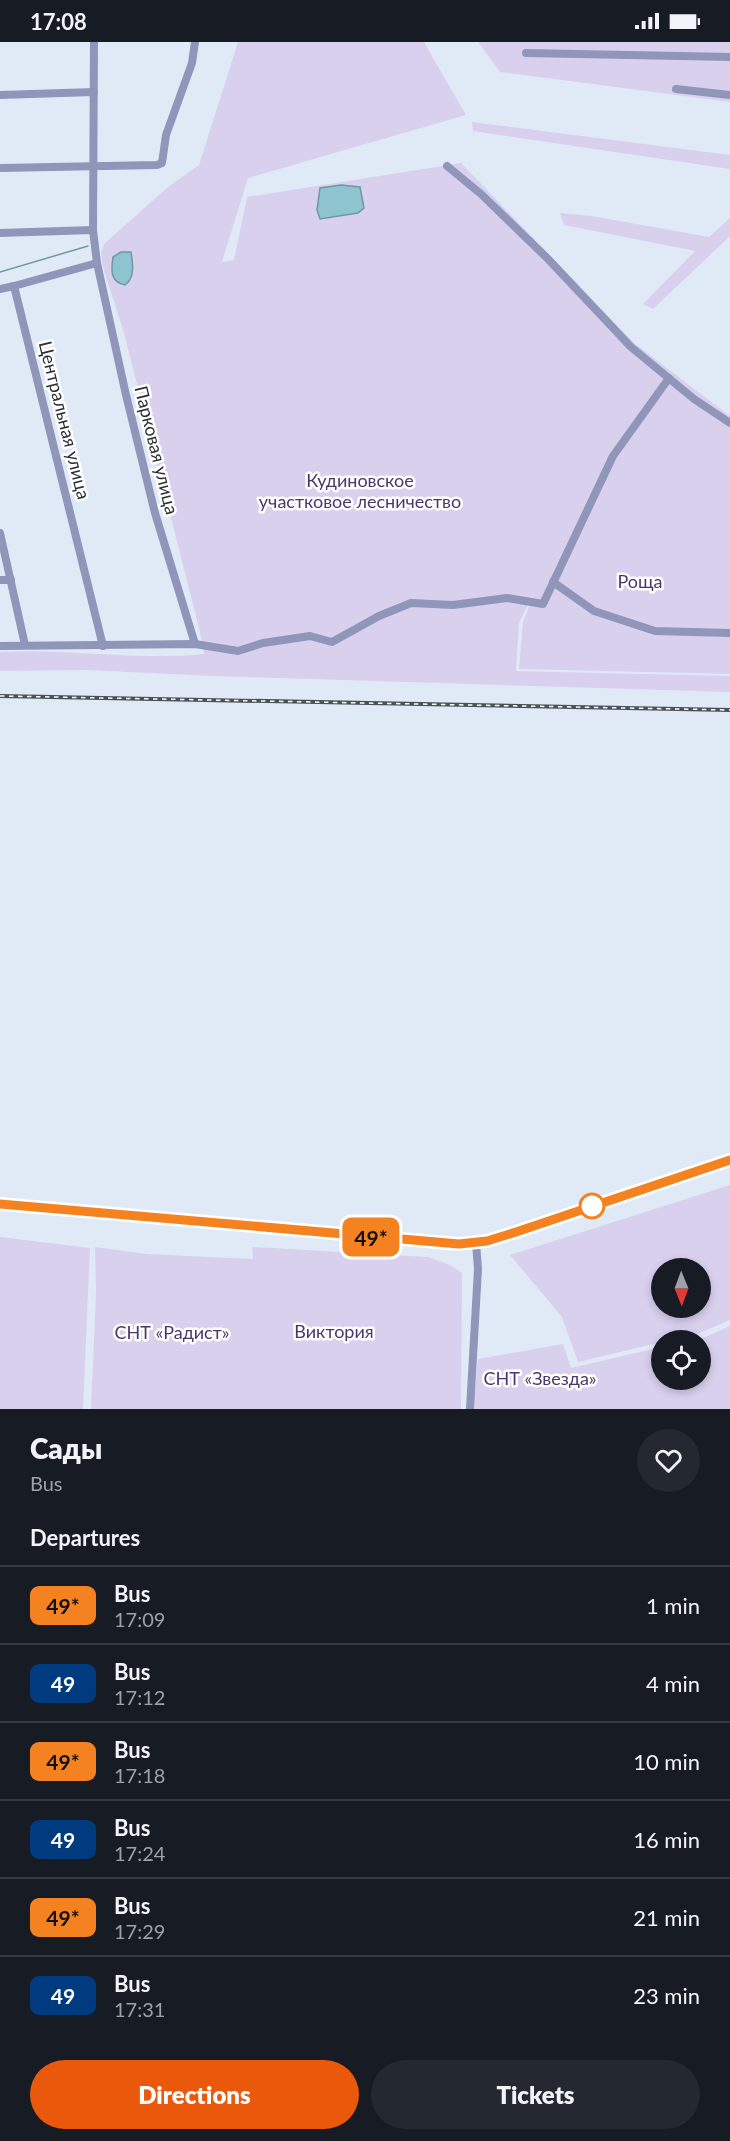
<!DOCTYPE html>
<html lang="en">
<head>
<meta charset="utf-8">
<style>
	body { margin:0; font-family:Lato,sans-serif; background:#242831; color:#f1f3f6; height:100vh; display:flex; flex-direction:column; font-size:22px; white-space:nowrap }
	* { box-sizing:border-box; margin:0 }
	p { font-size:20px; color:#9ea1a6 }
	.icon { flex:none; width:33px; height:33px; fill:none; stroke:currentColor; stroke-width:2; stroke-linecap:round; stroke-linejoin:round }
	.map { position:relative; height:1367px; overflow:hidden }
	.drawer { display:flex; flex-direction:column; background:#171b24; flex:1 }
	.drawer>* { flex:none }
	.badge { padding:0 12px; border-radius:9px; font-size:21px; line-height:39px }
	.needle { width:39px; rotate:179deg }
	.fabs { position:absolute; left:651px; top:1216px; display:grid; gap:12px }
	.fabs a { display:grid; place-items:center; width:60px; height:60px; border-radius:50%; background:#171b24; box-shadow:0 3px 9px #0003; font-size:30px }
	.map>.badge { position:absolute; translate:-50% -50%; box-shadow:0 0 0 3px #fff }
	h2 { padding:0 30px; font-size:22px; line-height:54px }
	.round { display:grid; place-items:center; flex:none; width:63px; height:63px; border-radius:32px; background:#242831 }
	.summary { display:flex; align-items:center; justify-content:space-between; height:102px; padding:0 30px }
	h1 { font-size:28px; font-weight:800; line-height:45px }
	.primary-button { display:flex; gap:12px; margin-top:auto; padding:12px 30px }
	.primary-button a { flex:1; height:69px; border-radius:36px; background:#ea580c; color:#fff; font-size:24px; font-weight:800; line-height:69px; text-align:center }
	.primary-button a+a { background:#242831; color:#f1f3f6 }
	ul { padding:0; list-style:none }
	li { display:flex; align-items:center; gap:18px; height:78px; padding:0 30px; border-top:2px solid #363941 }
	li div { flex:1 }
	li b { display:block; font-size:22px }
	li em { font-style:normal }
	li .badge { min-width:66px; font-weight:700; text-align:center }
	.status { display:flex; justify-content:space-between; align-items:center; height:42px; padding:0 30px; background:#171b24; direction:ltr }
	.status svg { height:16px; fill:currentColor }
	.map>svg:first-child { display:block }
</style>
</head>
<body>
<div class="status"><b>17:08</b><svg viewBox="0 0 49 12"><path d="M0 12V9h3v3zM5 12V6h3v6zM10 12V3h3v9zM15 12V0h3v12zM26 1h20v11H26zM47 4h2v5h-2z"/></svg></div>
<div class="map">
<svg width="730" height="1367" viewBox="0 0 730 1367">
	<rect width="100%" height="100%" fill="#e0eaf6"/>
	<!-- green -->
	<g fill="#d9d0ee" fill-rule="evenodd">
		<path d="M238,0H424L466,73L248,136L222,220L234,218L247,155L461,121L634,301L730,374V632L519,627L523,580L535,548L519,581L516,629L730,634V650L213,634L87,628L0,629V610C68,606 136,619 204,612L200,590L124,291L103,225L101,211L104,202L168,145L199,123Z"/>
		<path d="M478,0H730V60L500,30Z"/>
		<path d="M472,80L730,113V127L473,89Z"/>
		<path d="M560,171L592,174L709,195L730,176V194L653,267L643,262L695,209L564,183Z"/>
		<path d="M730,1143V1278L700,1291L578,1320L562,1275L510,1213ZM662,1227H700V1266H662Z"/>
		<path d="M0,1195L90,1206L83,1367H0Z"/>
		<path d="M95,1205L146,1212L253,1217L252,1205L428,1215L450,1223L462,1231L461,1367H91L96,1251Z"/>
		<path d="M730,1284V1367H473L478,1317L563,1302L571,1326L661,1305L662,1338H700V1299H690L705,1295Z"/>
	</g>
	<!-- water -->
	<g fill="#8ec4cf" stroke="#7198a0" stroke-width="1.5">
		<path d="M341,143L360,145L364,166L358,171L320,177L317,168L320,146Z"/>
		<path d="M121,210H131C133,222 135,236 125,243C110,240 111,228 113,215Z"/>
	</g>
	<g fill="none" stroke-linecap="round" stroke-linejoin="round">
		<!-- stream -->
		<path stroke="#7198a0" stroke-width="1.5" d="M0,230L88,204"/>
		<!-- minor -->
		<g stroke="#9096b9" stroke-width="8">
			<path d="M94,0L93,188L97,221L126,353L155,471L195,602"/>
			<path d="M526,11L730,15"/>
			<path d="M676,47L730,53"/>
			<path d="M0,53L94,50"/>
			<path d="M447,124L481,152L548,217L631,305L694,357L730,381"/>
			<path d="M0,126L157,123L162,121L166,93L192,21L195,0"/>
			<path d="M0,191L93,188"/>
			<path d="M97,221L14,244L103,604"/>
			<path d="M0,247L14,244"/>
			<path d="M0,491L25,603"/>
			<path d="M0,538H11"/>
			<path d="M553,540L594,569L655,589L730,591"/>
			<path d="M0,604L195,602L238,609L263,601L310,594L332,600L379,574L411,561L453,563L507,556L543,562L613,414L669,336"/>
			<path d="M470,1367L478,1227L476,1201"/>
		</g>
		<!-- major -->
		<path stroke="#4a508e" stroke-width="10" d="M0,1162L459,1202L487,1199L516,1190L730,1118"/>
		<!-- rail casing -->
		<g stroke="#4c5157" stroke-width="4">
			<path id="rail" d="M0,654L730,668"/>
		</g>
		<!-- rail -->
		<use href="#rail" stroke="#fff" stroke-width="1.5" stroke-dasharray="4.5" stroke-linecap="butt"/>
	</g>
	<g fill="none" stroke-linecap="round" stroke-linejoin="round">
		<!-- line casing -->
		<g stroke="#fff" stroke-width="14">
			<path id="line" d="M0,1162L459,1202L487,1199L516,1190L730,1118"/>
		</g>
		<!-- line -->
		<use href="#line" stroke="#f58220" stroke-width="9"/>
	</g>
	<!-- markers -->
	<circle fill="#fff" stroke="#f58220" stroke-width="3" cx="592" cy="1164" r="12"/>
	<g text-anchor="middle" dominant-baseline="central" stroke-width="5" stroke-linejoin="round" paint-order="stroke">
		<!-- street labels -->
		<g font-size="18" fill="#2c3034" stroke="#fff">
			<text transform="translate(65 378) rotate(76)">Центральная улица</text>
			<text transform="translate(157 408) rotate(76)">Парковая улица</text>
		</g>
		<!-- park labels -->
		<g font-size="18" fill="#4a376b" stroke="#fff">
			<text x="360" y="438">Кудиновское<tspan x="360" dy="21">участковое лесничество</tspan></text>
			<text x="640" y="539">Роща</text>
			<text x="334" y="1289">Виктория</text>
			<text x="172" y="1290">СНТ «Радист»</text>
			<text x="540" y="1336">СНТ «Звезда»</text>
		</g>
	</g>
</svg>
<div class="fabs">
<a><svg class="needle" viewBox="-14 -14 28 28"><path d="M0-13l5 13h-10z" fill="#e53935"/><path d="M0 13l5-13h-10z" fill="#9ea1a6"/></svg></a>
<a><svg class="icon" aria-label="locate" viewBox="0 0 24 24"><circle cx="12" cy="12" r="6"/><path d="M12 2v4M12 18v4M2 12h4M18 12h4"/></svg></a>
</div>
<b class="badge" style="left:371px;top:1195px;background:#f58220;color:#111">49*</b>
</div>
<section class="drawer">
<div class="summary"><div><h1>Сады</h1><p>Bus</p></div><a class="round"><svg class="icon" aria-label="heart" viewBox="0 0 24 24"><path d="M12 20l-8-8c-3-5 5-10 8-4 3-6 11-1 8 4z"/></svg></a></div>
<h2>Departures</h2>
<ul>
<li><span class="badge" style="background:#f58220;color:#111">49*</span><div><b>Bus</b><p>17:09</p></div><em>1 min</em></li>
<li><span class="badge" style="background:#003b80;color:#fff">49</span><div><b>Bus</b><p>17:12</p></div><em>4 min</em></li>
<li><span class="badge" style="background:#f58220;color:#111">49*</span><div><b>Bus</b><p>17:18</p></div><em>10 min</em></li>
<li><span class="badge" style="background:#003b80;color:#fff">49</span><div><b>Bus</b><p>17:24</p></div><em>16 min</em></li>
<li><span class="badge" style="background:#f58220;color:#111">49*</span><div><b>Bus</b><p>17:29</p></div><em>21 min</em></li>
<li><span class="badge" style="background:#003b80;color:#fff">49</span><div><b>Bus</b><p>17:31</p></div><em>23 min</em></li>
</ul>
<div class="primary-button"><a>Directions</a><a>Tickets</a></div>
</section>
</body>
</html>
